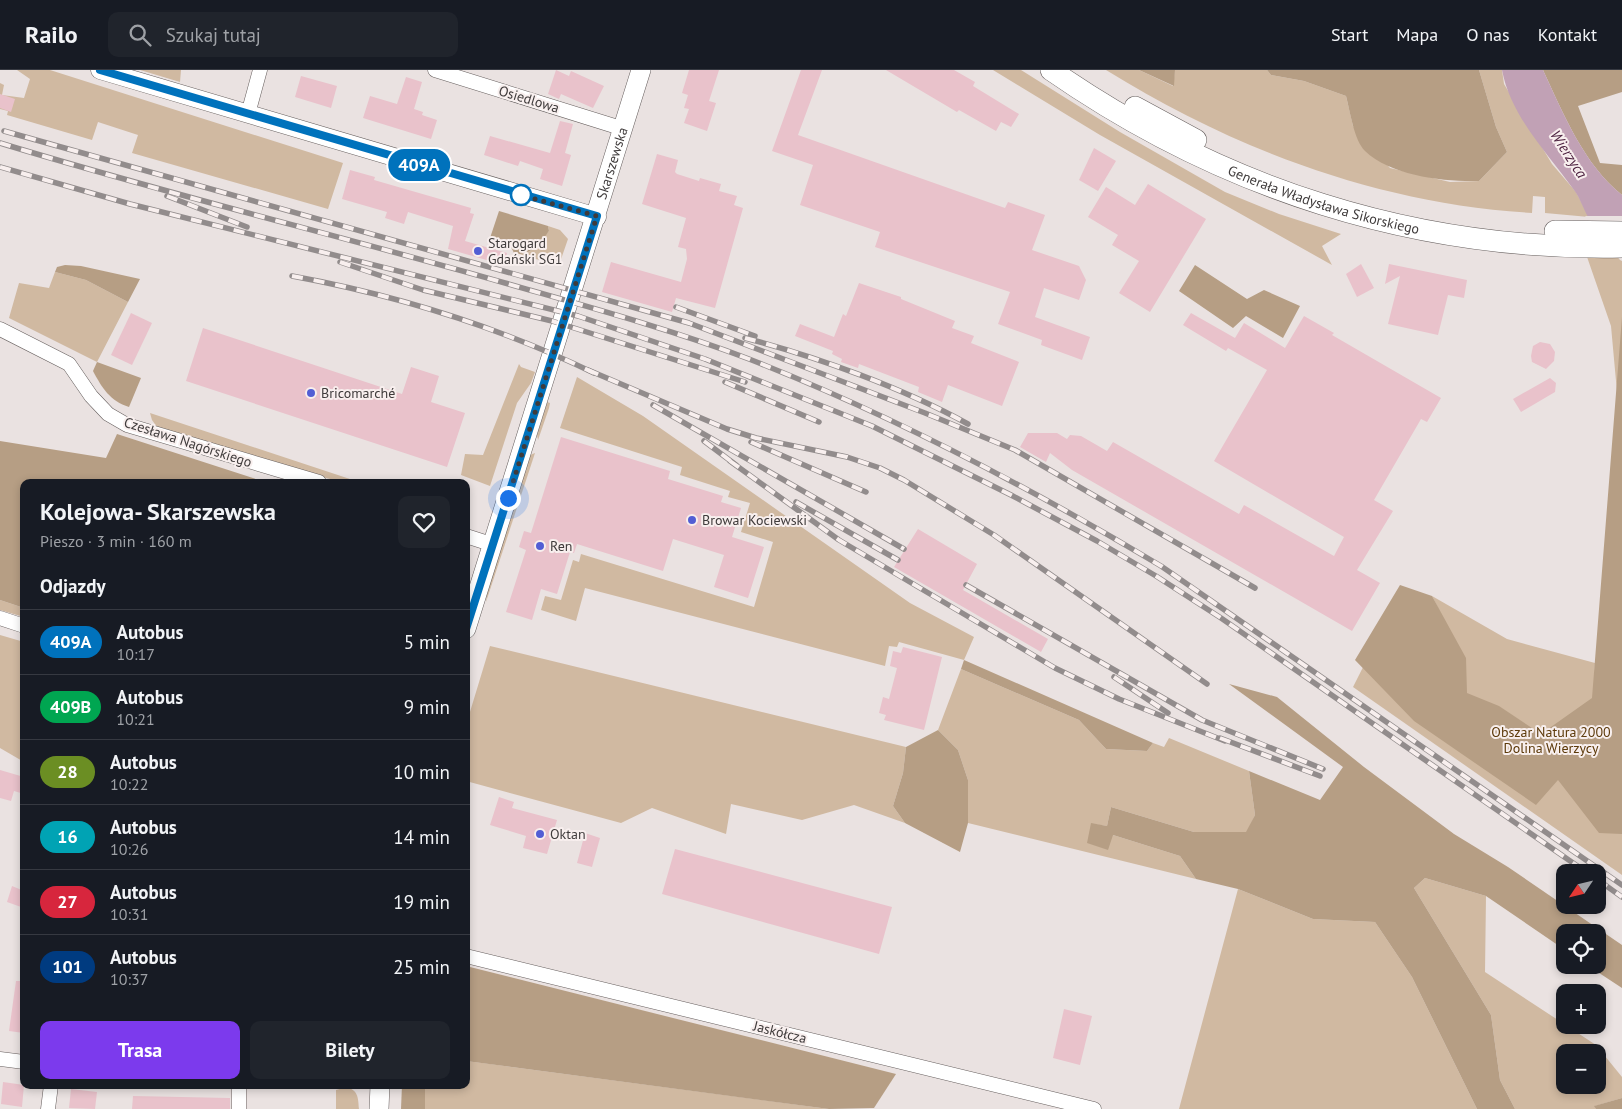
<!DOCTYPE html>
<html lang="pl">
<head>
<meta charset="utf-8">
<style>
	body { margin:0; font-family:"PT Sans",sans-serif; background:#20242c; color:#f1f3f6; height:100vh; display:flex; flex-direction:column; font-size:19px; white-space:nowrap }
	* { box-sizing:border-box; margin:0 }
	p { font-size:16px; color:#9ea1a6 }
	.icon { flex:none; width:28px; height:28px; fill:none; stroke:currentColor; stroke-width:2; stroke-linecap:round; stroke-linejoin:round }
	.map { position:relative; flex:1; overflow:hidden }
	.side { position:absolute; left:20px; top:409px; width:450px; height:610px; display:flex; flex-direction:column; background:#171b24; border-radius:10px; box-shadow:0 2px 8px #0003 }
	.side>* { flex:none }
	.badge { padding:0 10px; border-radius:16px; font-size:18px; line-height:32px }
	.needle { width:32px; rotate:235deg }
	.buttons { position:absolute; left:1556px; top:794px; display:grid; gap:10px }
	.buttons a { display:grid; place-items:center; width:50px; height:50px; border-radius:10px; background:#171b24; box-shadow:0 2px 8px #0003; font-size:25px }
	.you { position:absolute; width:25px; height:25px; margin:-12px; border:4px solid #fff; border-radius:50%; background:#1a73e8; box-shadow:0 0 0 8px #1a73e833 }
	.map>.badge { position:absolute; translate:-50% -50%; box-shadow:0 0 0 2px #fff }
	h2 { padding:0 20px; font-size:19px; line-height:45px }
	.round { display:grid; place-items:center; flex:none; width:52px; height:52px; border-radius:10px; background:#20242c }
	.headline { display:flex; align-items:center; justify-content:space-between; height:85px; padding:0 20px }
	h1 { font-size:24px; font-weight:800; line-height:38px }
	.cta { display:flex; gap:10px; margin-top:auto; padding:10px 20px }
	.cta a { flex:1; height:58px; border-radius:10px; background:#7c3aed; color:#fff; font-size:20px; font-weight:800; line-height:58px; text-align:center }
	.cta a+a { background:#20242c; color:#f1f3f6 }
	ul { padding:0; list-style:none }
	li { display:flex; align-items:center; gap:15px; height:65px; padding:0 20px; border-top:1px solid #363941 }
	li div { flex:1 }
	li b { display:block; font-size:19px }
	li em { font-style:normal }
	li .badge { min-width:55px; font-weight:700; text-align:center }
	header { display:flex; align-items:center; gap:30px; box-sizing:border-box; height:70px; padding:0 25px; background:#171b24; border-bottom:1px solid #363941 }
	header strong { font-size:24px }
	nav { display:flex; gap:28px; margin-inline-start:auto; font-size:18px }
	.search { width:350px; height:45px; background:#20242c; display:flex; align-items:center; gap:12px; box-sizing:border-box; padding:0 18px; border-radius:10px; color:#9ea1a6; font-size:19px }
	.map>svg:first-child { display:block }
</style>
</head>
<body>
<header>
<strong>Railo</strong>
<div class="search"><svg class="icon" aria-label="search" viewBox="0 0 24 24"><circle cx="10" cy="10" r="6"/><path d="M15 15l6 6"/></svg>Szukaj tutaj</div>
<nav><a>Start</a><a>Mapa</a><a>O nas</a><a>Kontakt</a></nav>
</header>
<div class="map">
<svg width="1622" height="1039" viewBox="0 0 1622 1039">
	<rect width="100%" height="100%" fill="#eae2e1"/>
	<!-- green -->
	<g fill="#d0b9a1" fill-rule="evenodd">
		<path d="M17,0H50L343,93L328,139L132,83L138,65L98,52L92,70L7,45L8,41L0,39V13L4,15L2,25L24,28L30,9Z"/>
		<path d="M140,0H181L180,12Z"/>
		<path d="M993,0H1021L1120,62L1225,122L1279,144L1341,164L1322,176L1332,195L1100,65Z"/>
		<path d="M1106,0H1139L1173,16L1175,0H1267L1271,5L1304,11L1346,26L1353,56L1390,98L1450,112L1479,111L1507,82L1496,57L1479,0H1502L1504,14L1552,94L1576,122L1589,147L1545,143V127L1533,126L1532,143C1379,134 1235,80 1106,0Z"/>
		<path d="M548,156L560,160L568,169L559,195L520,185L530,181L549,161Z"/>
		<path d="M1586,184H1622V805L1353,617L1401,522L1443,548L1432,526L1507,569L1595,593L1594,610L1618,333L1611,256Z"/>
		<path d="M55,202L86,210L128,232L97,292L9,248L19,213L49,218Z"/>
		<path d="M519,294L521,297L535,302L531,313L517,333L490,416L461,405L465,384L483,385Z"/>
		<path d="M577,307L643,346L910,533L974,567L964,590L899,572L897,577L889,576L885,596L585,518L576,551L541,540L545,526L561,530L573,490L579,492L581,484L754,537L773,472L741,462L750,433L728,427L730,421L680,405L682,397L560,358Z"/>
		<path d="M547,332L550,333L549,338L538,370L537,365Z"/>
		<path d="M150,343L359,412H343L292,400L157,357L152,350Z"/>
		<path d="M535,383L486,532L487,520L530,385Z"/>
		<path d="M0,530L24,538V547L0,540Z"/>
		<path d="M0,565L24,572V692L0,678Z"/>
		<path d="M490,576L906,677L903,703L893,736L905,753L854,735L802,750L731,734L726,764L652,738L621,753L466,711V655Z"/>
		<path d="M961,599L1079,650L1106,679L1147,681L1153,673L1164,677L1169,668L1249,701L1255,745L1247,762H1194L1111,737L1107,756L1092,754L1113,765L1180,786L1196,809L968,753V710L958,680L938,660Z"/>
		<path d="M1425,808L1486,826L1485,902L1596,975L1622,1007V1028L1595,1036L1596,1039H1515L1500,1010L1491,945L1414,818ZM1565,982H1598V1015H1565Z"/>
		<path d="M1238,819L1313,849L1375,852L1412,907L1477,1039H1179Z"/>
		<path d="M466,991L490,994L829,1039H425V1015H466Z"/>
		<path d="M347,1017C359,1021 358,1029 359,1039H336V1020Z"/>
	</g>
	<!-- forest -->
	<g fill="#b69e84">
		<path d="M1139,0H1175L1174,16Z"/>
		<path d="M1267,0H1479L1496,57L1507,82L1479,111C1445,112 1391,106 1365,81C1354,70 1350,41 1346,26L1304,11L1271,5Z"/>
		<path d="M1543,0H1622V22L1578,36L1600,93L1622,95V125C1584,95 1563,43 1543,0Z"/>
		<path d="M499,141L548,156L549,161C541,172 529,188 514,183L511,177L489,171Z"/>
		<path d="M65,195L81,196L140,209L128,232L86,210L55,202L57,197Z"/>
		<path d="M1195,195L1247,229L1264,220L1300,236L1283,268L1246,246L1233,258L1179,221Z"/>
		<path d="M1622,247V764L1599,763L1558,710L1536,735L1414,651L1355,590L1400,515L1432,526L1466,588L1467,623L1499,636L1541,664L1592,628Z"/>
		<path d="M97,292L141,308L129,337C110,331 102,318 93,301Z"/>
		<path d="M117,364L265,412H24V538L0,530V371L106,388Z"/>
		<path d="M964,590L1153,673L1147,681L1106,679L1079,650L961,599Z"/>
		<path d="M1229,614L1277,627L1364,697L1454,764L1508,797L1622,875V918L1587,895H1598V862H1565V880L1486,826L1425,808L1414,818L1491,945L1500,1010L1515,1039H1477L1412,907L1375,852L1313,849L1238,819L1196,809L1180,786L1113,765L1108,780L1087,773L1091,753L1107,756L1111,737L1194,762H1246L1255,745L1249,701L1320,730L1343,697Z"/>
		<path d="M938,660L958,680L968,710V753L960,782L905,753L893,736L903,703L906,677Z"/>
		<path d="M466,896L896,1004L874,1038L829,1039L466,991Z"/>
		<path d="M402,1015H425V1039H401Z"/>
		<path d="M1622,1028V1039H1596L1594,1036Z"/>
	</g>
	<!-- water -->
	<path fill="#c1a1b5" d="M1502,0H1543C1563,43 1584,95 1622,125V189C1611,175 1598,162 1588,147C1583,138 1580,128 1574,120C1547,82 1511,47 1502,0Z"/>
	<!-- pier -->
	<path fill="#eae2e1" d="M1585,146H1622V191L1620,190Z"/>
	<!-- building -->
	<g fill="#e9c2cb">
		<path d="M556,0L569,6L571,1L604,16L593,38L561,24L559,29L548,24Z"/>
		<path d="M689,0H719L709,31L716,33L707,61L684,53L689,39L684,38L688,25L682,23Z"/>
		<path d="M801,0H822L798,65L1005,138L1008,132L1045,145L1032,180L1079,196L1086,210L1079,230L1044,218L1035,247L1090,267L1082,290L1041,275L1042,270L998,254L1010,222L875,177L880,162L800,135L813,95L772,81Z"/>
		<path d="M886,0H954L975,12L973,16L1019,44L1011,57L1001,52L996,61L959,40L957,42Z"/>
		<path d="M301,6L337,16L331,38L295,27Z"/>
		<path d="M406,7L422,12L414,39L423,42L422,45L437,50L431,69L363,48L370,26L397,34Z"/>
		<path d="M0,24L15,29L11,42L0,38Z"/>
		<path d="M560,51L573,54L565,83L571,85L562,116L540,109L543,99L520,91L518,96L484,85L490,66L550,83Z"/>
		<path d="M1094,78L1116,91L1098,121L1079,110Z"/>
		<path d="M657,84L678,90L675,102L677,104L699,111L700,108L721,114L719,121L737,126L734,135L743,138L715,238L676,228L672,242L602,222L611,192L681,212L687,189L686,179L678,177L686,148L642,134Z"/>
		<path d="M350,100L375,107L374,110L471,138L470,143L474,144L465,171L507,183L504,195L448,179L453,156L408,142L404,154L385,148L387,142L342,129Z"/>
		<path d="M1148,114L1206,149L1150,242L1119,223L1139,191L1112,175L1118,165L1088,147L1106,117L1135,135Z"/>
		<path d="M1361,194L1374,218L1357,227L1346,204Z"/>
		<path d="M1389,194L1467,210L1464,228L1448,225L1438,265L1388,254L1400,206L1385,214Z"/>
		<path d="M859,213L901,227V229L955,251L952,258L974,266L971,273L1019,292L1002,336L948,315L942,332L918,322L919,317L859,294L858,298L841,292L842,289L832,284L833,281L795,266L800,254L834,267L843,244L846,246Z"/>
		<path d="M131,243L152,253L132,295L111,285Z"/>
		<path d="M1191,243L1235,268L1244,253L1285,278L1304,246L1334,263L1332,265L1441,328L1427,352L1421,349L1374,430L1393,441L1357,500L1380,513L1352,561L1072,400L1050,383L1046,392L1020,377L1028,363H1057L1067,369L1070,365L1081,366L1107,381L1113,372L1239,444L1244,435L1334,486L1344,467L1214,391L1267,300L1228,278L1226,281L1183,255Z"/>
		<path d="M203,258L402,324L411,297L439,306L431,332L465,343L447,397L186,311Z"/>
		<path d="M1540,272L1550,274L1555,282L1554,291L1546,299L1532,292L1531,286L1533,276Z"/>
		<path d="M1550,308L1556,313L1555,322L1521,342L1513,329Z"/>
		<path d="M561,367L670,401L668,409L723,426L721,432L741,438L732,467L764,477L748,528L714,517L724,485L673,469L663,501L577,474L574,483L570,482L557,524L541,519L532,550L506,542L526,480L519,477L524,461L531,463Z"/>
		<path d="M918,459L977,494L963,520L1048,569L1041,582L894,497Z"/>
		<path d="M903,577L942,587L924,660L884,650L886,645L879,643L883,627L889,629L897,598L890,596L893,581L901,583Z"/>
		<path d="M0,700L24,707V724L14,721L11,731L0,728Z"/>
		<path d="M499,727L514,732L512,738L557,750L547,784L523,778L526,766L490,755Z"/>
		<path d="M585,763L600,768L592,797L577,793Z"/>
		<path d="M675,779L892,837L879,884L662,824Z"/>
		<path d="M12,816L24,821V838L7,832Z"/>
		<path d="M16,911H24V963L9,961Z"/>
		<path d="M1064,939L1092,946L1080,995L1053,988Z"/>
		<path d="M3,1012L24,1015L22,1037L1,1034Z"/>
		<path d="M71,1019L97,1022L95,1039L69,1038Z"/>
		<path d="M133,1026L230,1028V1039H132Z"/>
	</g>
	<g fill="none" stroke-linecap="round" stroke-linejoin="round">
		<!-- minor casing -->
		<g stroke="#665f5e" stroke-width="15">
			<g id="minor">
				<path d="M435,0L624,59"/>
				<path d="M248,44L260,0"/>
				<path d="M0,259L69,294L91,326L108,344L127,355L319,412"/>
				<path d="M466,466L494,475"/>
				<path d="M0,548L24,556"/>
				<path d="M466,886L1094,1039"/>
				<path d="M0,989L24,992"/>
				<path d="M48,1039L51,1015"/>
				<path d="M239,1039V1015"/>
			</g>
		</g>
		<!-- tertiary casing -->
		<g stroke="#665f5e" stroke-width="19">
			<path id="tertiary" d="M100,0L597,147"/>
		</g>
		<!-- secondary casing -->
		<g stroke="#665f5e" stroke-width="20">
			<g id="secondary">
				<path id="s1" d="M466,559L641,0"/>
				<path d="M379,1039L380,1015"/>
			</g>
		</g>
		<!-- primary casing -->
		<g stroke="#665f5e" stroke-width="22">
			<g id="primary">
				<path id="s2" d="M1051,0C1221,118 1414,181 1622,177"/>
				<path d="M1135,37L1196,70"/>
				<path d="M1555,161L1622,162"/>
			</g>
		</g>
		<!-- minor -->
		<use href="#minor" stroke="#fff" stroke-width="14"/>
		<!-- tertiary -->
		<use href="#tertiary" stroke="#fff" stroke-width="18"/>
		<!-- secondary -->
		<use href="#secondary" stroke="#fff" stroke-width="19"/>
		<!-- primary -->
		<use href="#primary" stroke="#fff" stroke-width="21"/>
		<!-- rail casing -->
		<g stroke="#928c8c" stroke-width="5.5">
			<g id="rail">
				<path d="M4,61L689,253L925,343L1015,380L1255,518"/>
				<path d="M0,73C167,124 337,165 505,213C585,236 670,259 749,289C892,345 1029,417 1161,496L1622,815"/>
				<path d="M0,97L130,134L578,246L705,289L872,356L1011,425L1097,471L1156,506L1221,548L1586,802"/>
				<path d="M167,126L247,157"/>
				<path d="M340,192L423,220L552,251L745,312"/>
				<path d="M292,206C396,225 499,257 594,303"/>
				<path d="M676,237L755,266"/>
				<path d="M745,268C818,287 903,318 968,354"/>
				<path d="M588,300L727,359L756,368L847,387L880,398L904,410L994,465L1207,614"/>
				<path d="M725,312L819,352"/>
				<path d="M653,335L904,479"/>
				<path d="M704,371L736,395"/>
				<path d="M751,372L866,422"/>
				<path d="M730,391L839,470L1055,598L1119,629L1225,671"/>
				<path d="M796,432L898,490"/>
				<path d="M966,515L1202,650L1323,699"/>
				<path d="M1114,607L1168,643"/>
				<path d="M1220,668L1320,706"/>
				<path d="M1598,810L1622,827"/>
			</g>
		</g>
		<!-- rail -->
		<use href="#rail" stroke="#f8efee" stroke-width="4" stroke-dasharray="11" stroke-linecap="butt"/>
	</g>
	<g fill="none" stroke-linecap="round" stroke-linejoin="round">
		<!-- line casing -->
		<g stroke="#fff" stroke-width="11">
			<path id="line" d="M100,0L597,146L466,559"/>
		</g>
		<!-- line -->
		<use href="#line" stroke="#0072bc" stroke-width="8"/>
		<!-- walk -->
		<path stroke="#3f3b3b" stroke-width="5" stroke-dasharray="0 9" d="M508,428L597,146L521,125"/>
	</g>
	<!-- markers -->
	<circle fill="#fff" stroke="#0072bc" stroke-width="2.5" cx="521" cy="125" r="10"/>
	<g fill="#525ed4" stroke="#f8efee" stroke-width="2">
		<circle cx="478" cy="181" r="5"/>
		<circle cx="311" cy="323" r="5"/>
		<circle cx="692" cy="450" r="5"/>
		<circle cx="540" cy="476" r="5"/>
		<circle cx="540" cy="764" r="5"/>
	</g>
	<g text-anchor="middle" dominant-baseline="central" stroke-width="4" stroke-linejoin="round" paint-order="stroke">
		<!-- street labels -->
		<g font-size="14" fill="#3f3b3b" stroke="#f8efee">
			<text transform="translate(529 29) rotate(17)">Osiedlowa</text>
			<text stroke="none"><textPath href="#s1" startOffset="488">Skarszewska</textPath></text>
			<text stroke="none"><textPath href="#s2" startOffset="304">Generała Władysława Sikorskiego</textPath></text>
			<text transform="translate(188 372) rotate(18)">Czesława Nagórskiego</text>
			<text transform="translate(780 962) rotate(14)">Jaskółcza</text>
		</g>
		<!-- poi labels -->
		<g font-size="14" fill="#3f3b3b" stroke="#f8efee" text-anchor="start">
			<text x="488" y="173">Starogard<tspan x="488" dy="16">Gdański SG1</tspan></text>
			<text x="321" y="323">Bricomarché</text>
			<text x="702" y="450">Browar Kociewski</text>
			<text x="550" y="476">Ren</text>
			<text x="550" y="764">Oktan</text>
		</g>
		<!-- park labels -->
		<g font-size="14" fill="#5c3909" stroke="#f8efee">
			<text x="1551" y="662">Obszar Natura 2000<tspan x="1551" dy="16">Dolina Wierzycy</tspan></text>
		</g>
		<!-- water labels -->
		<g font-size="15" font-style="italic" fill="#4e2341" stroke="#f8efee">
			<text transform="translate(1569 84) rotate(57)">Wierzyca</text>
		</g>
	</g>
</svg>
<div class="buttons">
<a><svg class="needle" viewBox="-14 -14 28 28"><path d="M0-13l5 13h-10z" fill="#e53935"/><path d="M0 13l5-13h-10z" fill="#9ea1a6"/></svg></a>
<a><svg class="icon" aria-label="locate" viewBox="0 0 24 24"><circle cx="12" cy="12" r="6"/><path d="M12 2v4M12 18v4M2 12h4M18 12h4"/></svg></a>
<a>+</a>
<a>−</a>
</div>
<div class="you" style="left:508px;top:428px"></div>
<b class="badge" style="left:419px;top:95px;background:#0072bc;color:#fff">409A</b>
<section class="side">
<div class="headline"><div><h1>Kolejowa- Skarszewska</h1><p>Pieszo · 3 min · 160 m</p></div><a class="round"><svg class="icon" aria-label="heart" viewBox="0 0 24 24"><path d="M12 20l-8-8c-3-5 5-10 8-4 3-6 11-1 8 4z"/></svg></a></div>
<h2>Odjazdy</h2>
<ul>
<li><span class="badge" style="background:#0072bc;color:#fff">409A</span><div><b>Autobus</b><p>10:17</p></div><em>5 min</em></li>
<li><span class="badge" style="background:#00a651;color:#fff">409B</span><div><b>Autobus</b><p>10:21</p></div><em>9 min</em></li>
<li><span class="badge" style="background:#6b8e23;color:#fff">28</span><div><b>Autobus</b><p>10:22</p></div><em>10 min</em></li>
<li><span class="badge" style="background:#00a3b4;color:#fff">16</span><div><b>Autobus</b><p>10:26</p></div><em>14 min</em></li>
<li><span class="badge" style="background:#d7263d;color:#fff">27</span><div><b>Autobus</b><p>10:31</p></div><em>19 min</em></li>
<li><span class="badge" style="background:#003b80;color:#fff">101</span><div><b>Autobus</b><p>10:37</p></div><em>25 min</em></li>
</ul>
<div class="cta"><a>Trasa</a><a>Bilety</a></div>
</section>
</div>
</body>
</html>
